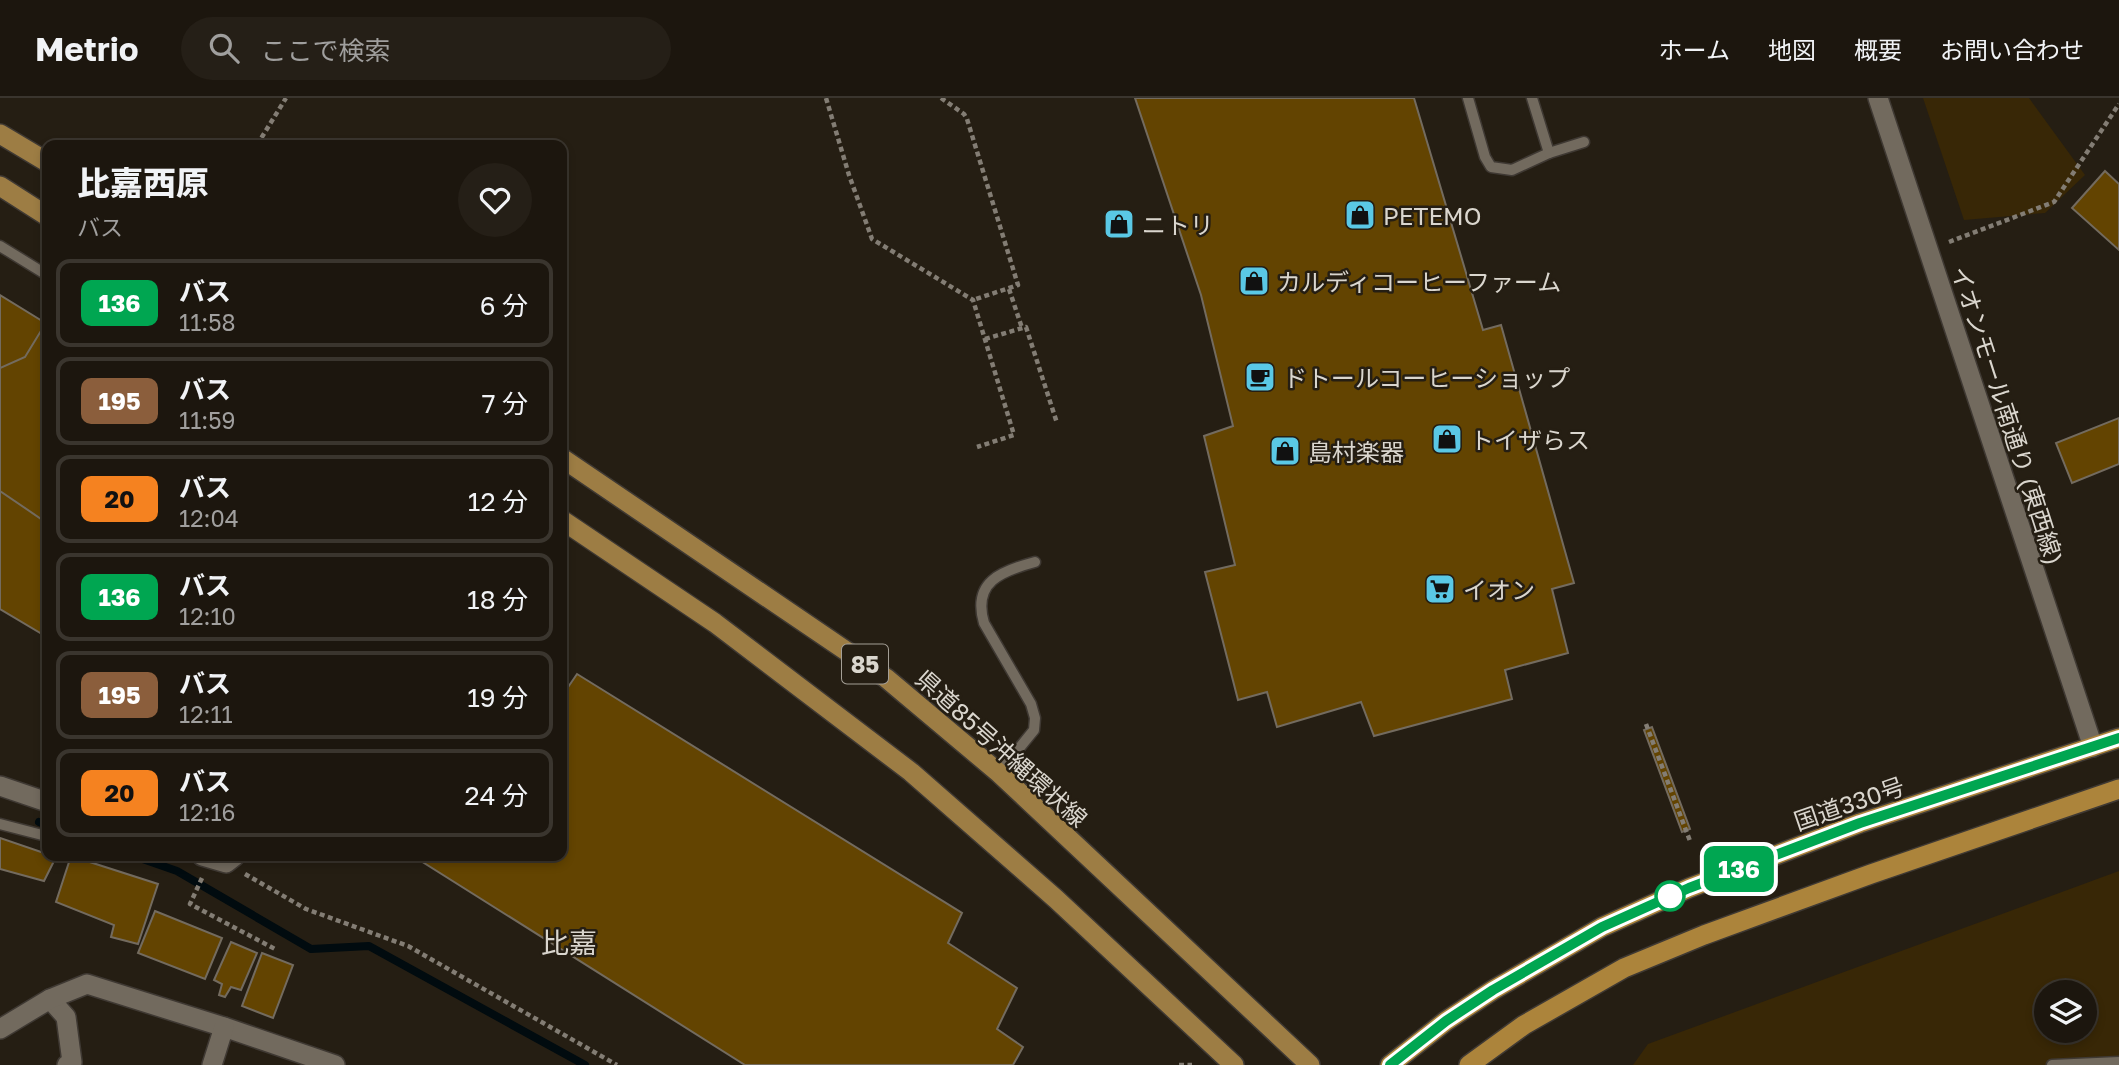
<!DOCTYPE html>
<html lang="ja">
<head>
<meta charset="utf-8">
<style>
	body { margin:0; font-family:"Golos Text","Noto Sans JP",sans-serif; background:#251f17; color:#f1f3f6; height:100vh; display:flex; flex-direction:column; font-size:26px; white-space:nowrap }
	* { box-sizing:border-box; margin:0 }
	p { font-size:23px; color:#a09f9e }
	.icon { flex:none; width:38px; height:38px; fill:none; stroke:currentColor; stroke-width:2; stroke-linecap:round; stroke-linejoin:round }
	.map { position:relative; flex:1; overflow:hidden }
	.sheet { position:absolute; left:42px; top:42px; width:525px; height:721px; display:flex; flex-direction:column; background:#1c160e; border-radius:14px; box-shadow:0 4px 10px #0003,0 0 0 2px #3a352e }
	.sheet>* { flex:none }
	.badge { padding:0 14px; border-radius:10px; font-size:24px; line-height:46px }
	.tools { position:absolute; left:2034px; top:882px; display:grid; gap:14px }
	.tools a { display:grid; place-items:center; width:63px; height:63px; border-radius:50%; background:#1c160e; box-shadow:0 4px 10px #0003,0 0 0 2px #3a352e; font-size:35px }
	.map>.badge { position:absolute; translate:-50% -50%; box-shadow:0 0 0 4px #fff }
	.round { display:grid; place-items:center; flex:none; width:74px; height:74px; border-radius:37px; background:#251f17 }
	.summary { display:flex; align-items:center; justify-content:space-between; height:119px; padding:0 35px }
	h1 { font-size:33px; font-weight:800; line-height:52px }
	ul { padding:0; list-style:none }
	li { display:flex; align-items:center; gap:21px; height:88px; margin:0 14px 10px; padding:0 21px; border:4px solid #3a352e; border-radius:14px }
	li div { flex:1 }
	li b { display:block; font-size:26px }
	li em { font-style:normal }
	li .badge { min-width:77px; font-weight:700; text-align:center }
	header { display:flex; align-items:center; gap:42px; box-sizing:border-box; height:98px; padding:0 35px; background:#1c160e; border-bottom:2px solid #3a352e }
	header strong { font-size:33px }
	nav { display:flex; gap:38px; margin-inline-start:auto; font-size:24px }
	.search { width:490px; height:63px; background:#251f17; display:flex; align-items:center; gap:18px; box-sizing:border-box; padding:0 24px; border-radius:38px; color:#a09f9e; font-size:26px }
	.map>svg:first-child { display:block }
</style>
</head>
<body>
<header>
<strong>Metrio</strong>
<div class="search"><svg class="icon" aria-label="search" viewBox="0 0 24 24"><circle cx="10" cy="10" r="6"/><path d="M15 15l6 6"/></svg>ここで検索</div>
<nav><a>ホーム</a><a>地図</a><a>概要</a><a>お問い合わせ</a></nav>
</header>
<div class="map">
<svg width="2119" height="967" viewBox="0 0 2119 967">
	<rect width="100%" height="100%" fill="#251e13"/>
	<!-- green -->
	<g fill="#382706" fill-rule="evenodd">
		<path d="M1923,0H2029L2085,77L2045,115L1964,122Z"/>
		<path d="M2119,773V967H1633L1648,946ZM2046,894H2084V933H2046Z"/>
	</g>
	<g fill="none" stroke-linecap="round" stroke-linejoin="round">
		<!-- stream -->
		<g stroke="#010b0f" stroke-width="8">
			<path d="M39,724L47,727"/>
			<path d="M134,758L177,773L311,851L369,848L585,967"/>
		</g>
	</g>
	<!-- building -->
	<g fill="#634401" stroke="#736b5f" stroke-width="2">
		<path d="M1135,0H1414L1483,232L1501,227L1574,485L1552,491L1568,555L1505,572L1512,601L1374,638L1361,604L1277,629L1267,594L1238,602L1205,474L1235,467L1204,338L1233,328L1201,197Z"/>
		<path d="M2105,73L2119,86V152L2072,110Z"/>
		<path d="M0,197L47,226V539L0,511Z"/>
		<path d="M47,223V425L0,393V270L25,259Z"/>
		<path d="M2119,320V366L2072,385L2056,345Z"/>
		<path d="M577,576L962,815L948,845L1017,890L997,931L1023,949L1013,967H745L413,758H562V598Z"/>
		<path d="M1652,629L1690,731L1682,734L1644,632Z"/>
		<path d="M0,740L47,756V758L56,759L44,783L0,771Z"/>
		<path d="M71,758L158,786L138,846L111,839L114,827L56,804Z"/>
		<path d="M155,813L222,840L205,881L138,855Z"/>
		<path d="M231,844L257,855L241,892L231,889L225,899L219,897L222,886L214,882Z"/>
		<path d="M262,855L293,867L273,920L242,908Z"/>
	</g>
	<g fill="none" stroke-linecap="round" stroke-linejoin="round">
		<!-- service casing -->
		<g stroke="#3f3933" stroke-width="13">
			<g id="service">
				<path d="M1468,0L1485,59L1491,69L1512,72L1549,55L1532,0"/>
				<path d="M1549,55L1584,44"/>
				<path d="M0,148L47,177"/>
				<path d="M999,675L1034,632L1035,620L1031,606L984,525C972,484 1001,473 1035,464"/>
				<path d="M0,726L46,738"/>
				<path d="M2052,967L2119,964"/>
			</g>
		</g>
		<!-- minor casing -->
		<g stroke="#3f3933" stroke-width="22">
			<g id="minor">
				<path d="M0,688L47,704"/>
				<path d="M202,758L226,765L235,758"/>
				<path d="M50,901L66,919L72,964L67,967"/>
				<path d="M0,931L50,901L87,886L224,929L335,967"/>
				<path d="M212,967L224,929"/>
			</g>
		</g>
		<!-- tertiary casing -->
		<g stroke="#3f3933" stroke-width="22">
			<path id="tertiary" d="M1878,0L2093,649"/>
		</g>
		<!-- primary casing -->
		<g stroke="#3f3933" stroke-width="22">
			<g id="primary">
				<path d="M0,36L47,64"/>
				<path d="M0,88L47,118"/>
				<path d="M562,360L886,580L999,675L1310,967"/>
				<path d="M562,422L715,525L911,674L1056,801L1234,967"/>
			</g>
		</g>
		<!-- trunk casing -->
		<g stroke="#3f3933" stroke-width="22">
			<g id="trunk">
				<path d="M1390,967L1446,923L1493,892L1602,829L1689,790L1860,725L2119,640"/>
				<path d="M1469,967L1524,927L1624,870L1704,837L1871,776L2119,691"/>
			</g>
		</g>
		<!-- path -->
		<g stroke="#837d74" stroke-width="4.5" stroke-dasharray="5 3.5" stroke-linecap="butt">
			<path d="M826,0L849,77L872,141L973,202L1014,337L977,349"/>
			<path d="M941,0L964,16L967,21L1018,187L973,202"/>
			<path d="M257,47L286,0"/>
			<path d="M1949,144L2054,104L2119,6"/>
			<path d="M1009,191L1022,230"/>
			<path d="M985,241L1026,229L1057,325"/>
			<path d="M1646,626L1690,743"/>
			<path d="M245,776L306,811L408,848L617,967"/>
			<path d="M202,780L190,806L275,851"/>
			<path d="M1179,967H1192"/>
		</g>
		<!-- service -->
		<use href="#service" stroke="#726a5e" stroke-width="10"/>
		<!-- minor -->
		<use href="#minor" stroke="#726a5e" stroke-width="19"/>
		<!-- tertiary -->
		<use href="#tertiary" stroke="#726a5e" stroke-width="19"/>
		<!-- primary -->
		<use href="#primary" stroke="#9d7d44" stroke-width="19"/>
		<!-- trunk -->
		<use href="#trunk" stroke="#ac843b" stroke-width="19"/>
	</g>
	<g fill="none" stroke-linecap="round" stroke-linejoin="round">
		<!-- line casing -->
		<g stroke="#fff" stroke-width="16">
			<path id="line" d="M1390,967L1446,923L1493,892L1602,829L1689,790L1860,725L2119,640"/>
		</g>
		<!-- line -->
		<use href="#line" stroke="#00a651" stroke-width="10"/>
	</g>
	<!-- icons -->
	<defs>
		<g id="shop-square" transform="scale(1.575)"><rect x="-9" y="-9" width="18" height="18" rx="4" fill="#5ac8e5" stroke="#251e13"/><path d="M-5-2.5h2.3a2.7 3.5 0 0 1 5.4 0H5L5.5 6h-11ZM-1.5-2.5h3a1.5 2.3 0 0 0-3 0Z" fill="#111"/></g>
		<g id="cafe-square" transform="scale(1.575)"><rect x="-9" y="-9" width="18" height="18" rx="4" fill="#5ac8e5" stroke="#251e13"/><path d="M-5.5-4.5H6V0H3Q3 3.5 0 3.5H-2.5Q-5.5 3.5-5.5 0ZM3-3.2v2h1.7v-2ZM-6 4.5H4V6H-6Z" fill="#111"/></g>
		<g id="supermarket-square" transform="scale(1.575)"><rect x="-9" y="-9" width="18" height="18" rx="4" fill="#5ac8e5" stroke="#251e13"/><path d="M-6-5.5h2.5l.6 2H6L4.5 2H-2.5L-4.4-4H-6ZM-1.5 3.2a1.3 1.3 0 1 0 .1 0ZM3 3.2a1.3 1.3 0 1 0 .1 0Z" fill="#111"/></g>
	</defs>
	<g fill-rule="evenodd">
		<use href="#shop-square" x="1360" y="117"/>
		<use href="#shop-square" x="1119" y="126"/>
		<use href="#shop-square" x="1254" y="183"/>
		<use href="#cafe-square" x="1260" y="279"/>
		<use href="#shop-square" x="1447" y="341"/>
		<use href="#shop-square" x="1285" y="353"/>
		<use href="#supermarket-square" x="1440" y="491"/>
	</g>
	<!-- markers -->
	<circle fill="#fff" stroke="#00a651" stroke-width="3.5" cx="1670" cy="798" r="14"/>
	<g text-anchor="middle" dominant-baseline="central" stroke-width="5" stroke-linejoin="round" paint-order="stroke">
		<!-- shield labels -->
		<rect fill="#251e13" stroke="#a49f96" stroke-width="2" x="842" y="546.5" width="46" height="39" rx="5"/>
		<g font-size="23" font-weight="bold" fill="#dad6ce">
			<text x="865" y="566">85</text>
		</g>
		<!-- poi labels -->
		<g font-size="24" fill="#dad6ce" stroke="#251e13" text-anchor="start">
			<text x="1383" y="117">PETEMO</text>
			<text x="1142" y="126">ニトリ</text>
			<text x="1277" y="183">カルディコーヒーファーム</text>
			<text x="1283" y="279">ドトールコーヒーショップ</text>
			<text x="1470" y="341">トイザらス</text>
			<text x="1308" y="353">島村楽器</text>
			<text x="1463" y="491">イオン</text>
		</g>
		<!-- street labels -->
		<g font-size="24" fill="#dad6ce" stroke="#251e13">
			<text transform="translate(2008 317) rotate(72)">イオンモール南通り (東西線)</text>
			<text transform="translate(1002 650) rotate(42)">県道85号沖縄環状線</text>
			<text transform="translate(1849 705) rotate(-19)">国道330号</text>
		</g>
		<!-- quarter labels -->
		<g font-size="28" fill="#dad6ce" stroke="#251e13">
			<text x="569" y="844">比嘉</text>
		</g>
	</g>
</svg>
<div class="tools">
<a><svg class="icon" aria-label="layers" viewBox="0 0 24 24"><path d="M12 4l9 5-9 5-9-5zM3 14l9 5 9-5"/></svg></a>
</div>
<b class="badge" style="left:1739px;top:771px;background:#00a651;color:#fff">136</b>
<section class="sheet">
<div class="summary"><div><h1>比嘉西原</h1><p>バス</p></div><a class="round"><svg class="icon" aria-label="heart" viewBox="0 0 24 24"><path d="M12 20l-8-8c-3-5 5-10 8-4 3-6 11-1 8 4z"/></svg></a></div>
<ul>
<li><span class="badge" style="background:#00a651;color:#fff">136</span><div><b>バス</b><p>11:58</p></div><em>6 分</em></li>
<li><span class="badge" style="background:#8b5e3c;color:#fff">195</span><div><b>バス</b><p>11:59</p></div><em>7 分</em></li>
<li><span class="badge" style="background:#f58220;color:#111">20</span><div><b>バス</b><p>12:04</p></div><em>12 分</em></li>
<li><span class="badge" style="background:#00a651;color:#fff">136</span><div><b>バス</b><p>12:10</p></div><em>18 分</em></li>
<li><span class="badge" style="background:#8b5e3c;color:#fff">195</span><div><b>バス</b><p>12:11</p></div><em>19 分</em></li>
<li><span class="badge" style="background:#f58220;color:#111">20</span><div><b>バス</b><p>12:16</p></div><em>24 分</em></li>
</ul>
</section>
</div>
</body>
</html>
